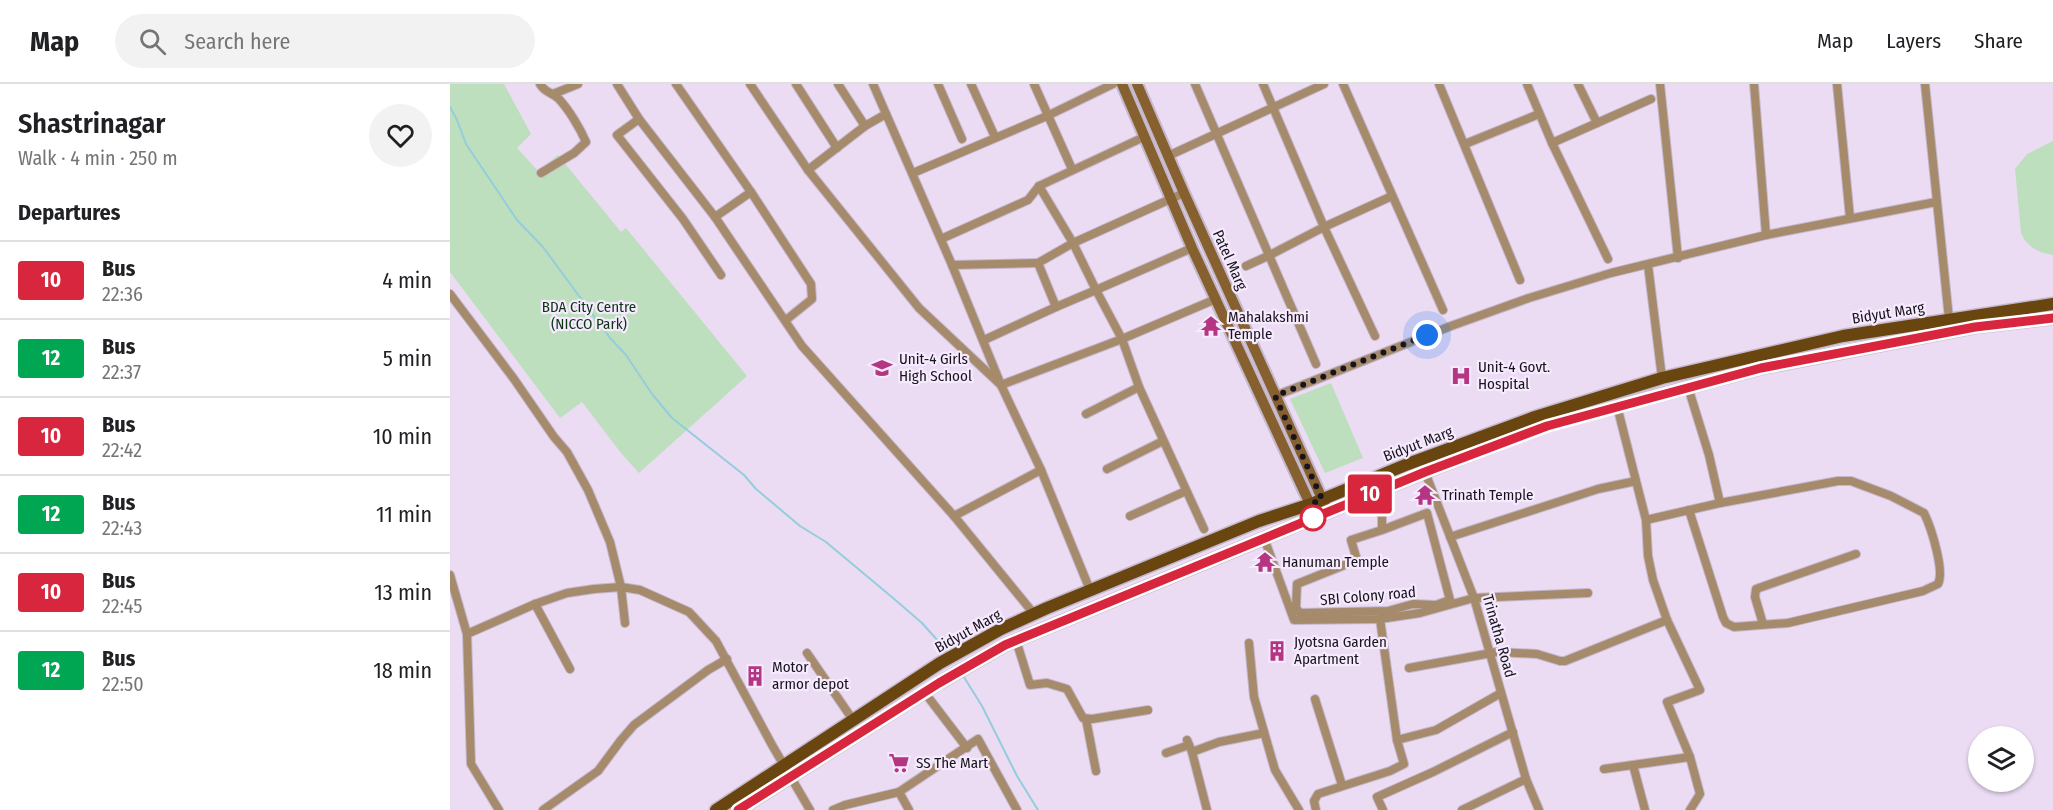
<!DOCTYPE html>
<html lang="en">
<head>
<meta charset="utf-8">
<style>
	body { margin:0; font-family:"Fira Sans Condensed",sans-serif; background:#f2f2f2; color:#202124; height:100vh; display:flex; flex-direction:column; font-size:22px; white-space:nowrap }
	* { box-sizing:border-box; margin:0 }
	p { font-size:20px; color:#757577 }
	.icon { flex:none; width:33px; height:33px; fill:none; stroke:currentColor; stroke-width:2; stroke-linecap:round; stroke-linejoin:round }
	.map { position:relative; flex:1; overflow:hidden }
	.side { display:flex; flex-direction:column; background:#fff; width:450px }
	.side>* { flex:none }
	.badge { padding:0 12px; border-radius:4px; font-size:21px; line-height:39px }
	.tools { position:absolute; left:1518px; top:642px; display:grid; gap:12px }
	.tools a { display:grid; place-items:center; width:66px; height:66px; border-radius:50%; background:#fff; box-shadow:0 2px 4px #0004; font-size:30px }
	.you { position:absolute; width:30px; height:30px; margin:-15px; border:4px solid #fff; border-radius:50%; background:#1a73e8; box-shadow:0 0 0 9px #1a73e833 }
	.map>.badge { position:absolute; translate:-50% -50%; box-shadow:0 0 0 3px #fff }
	h2 { padding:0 18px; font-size:22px; line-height:54px }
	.round { display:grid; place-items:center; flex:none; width:63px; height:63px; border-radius:32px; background:#f2f2f2 }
	.overview { display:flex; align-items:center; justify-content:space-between; height:102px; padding:0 18px }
	h1 { font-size:28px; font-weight:600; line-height:45px }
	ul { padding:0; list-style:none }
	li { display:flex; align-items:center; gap:18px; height:78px; padding:0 18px; border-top:2px solid #e0e0e0 }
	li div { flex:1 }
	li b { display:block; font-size:22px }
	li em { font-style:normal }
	li .badge { min-width:66px; font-weight:700; text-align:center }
	header { display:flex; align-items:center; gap:36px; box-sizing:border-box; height:84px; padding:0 30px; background:#fff; border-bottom:2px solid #e0e0e0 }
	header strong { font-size:28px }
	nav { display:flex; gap:33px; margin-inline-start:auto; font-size:21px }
	.search { width:420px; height:54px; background:#f2f2f2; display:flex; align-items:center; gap:15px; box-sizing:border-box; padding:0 21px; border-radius:33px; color:#757577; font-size:22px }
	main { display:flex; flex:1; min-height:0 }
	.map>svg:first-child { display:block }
</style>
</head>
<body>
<header>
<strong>Map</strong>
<div class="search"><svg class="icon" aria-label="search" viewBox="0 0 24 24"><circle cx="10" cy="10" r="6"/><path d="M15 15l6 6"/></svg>Search here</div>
<nav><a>Map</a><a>Layers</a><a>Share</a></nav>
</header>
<main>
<section class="side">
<div class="overview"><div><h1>Shastrinagar</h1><p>Walk · 4 min · 250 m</p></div><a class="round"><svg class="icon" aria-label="heart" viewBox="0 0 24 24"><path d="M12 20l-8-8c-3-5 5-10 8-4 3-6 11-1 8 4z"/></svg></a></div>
<h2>Departures</h2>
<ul>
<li><span class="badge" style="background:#d7263d;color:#fff">10</span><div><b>Bus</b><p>22:36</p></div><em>4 min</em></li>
<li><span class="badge" style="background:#00a651;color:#fff">12</span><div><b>Bus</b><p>22:37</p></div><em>5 min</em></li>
<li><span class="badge" style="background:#d7263d;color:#fff">10</span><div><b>Bus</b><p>22:42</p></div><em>10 min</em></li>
<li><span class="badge" style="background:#00a651;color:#fff">12</span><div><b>Bus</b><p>22:43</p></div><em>11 min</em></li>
<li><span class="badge" style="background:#d7263d;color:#fff">10</span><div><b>Bus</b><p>22:45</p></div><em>13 min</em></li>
<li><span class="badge" style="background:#00a651;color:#fff">12</span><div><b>Bus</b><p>22:50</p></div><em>18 min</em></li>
</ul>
</section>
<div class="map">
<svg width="1603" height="726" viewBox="0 0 1603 726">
	<rect width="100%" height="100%" fill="#ebdcf4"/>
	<!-- green -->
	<g fill="#bddfbe">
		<path d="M0,0H54L81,50L67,64L88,87L108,71L171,148L176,144L297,292L189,389L171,369L132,318L110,334L0,188Z"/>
		<path d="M1603,57V171C1588,169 1577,163 1571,149L1565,85L1577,70Z"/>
		<path d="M881,299L913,374L875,389L840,315Z"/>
	</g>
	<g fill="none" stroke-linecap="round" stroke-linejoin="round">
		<!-- stream -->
		<g stroke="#94cddb" stroke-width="2">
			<path d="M0,23L7,36L16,60L67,136L93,163L160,254L176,271L202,310L222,334L294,391L306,405L350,442L376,458L443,514L472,539L497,567"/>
			<path d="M512,590L532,622L567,692L588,726"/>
		</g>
		<!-- street casing -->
		<g stroke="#c5b8cd" stroke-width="10">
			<g id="street">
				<path d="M90,0C95,9 102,8 109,15C119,26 130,44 136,58L124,69L91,89"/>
				<path d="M167,0L189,35L265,133L352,262L504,432"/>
				<path d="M226,0L301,108L361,200L362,215L336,236"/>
				<path d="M300,0L358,86L469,224L551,301L672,255L766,215"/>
				<path d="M346,0L387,64"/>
				<path d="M388,0L415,42"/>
				<path d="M423,0L502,181L551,301L591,386L640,506"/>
				<path d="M488,0L512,55"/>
				<path d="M521,0L545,53"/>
				<path d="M584,0L622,85"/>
				<path d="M745,0L866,280"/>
				<path d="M813,0L874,143L925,252"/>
				<path d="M893,0L993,226"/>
				<path d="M989,0L1070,196"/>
				<path d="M1077,0L1102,59L1158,175"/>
				<path d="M1128,0L1147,39"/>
				<path d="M1210,0L1228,174"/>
				<path d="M1304,0L1316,151"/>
				<path d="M1387,0L1400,134"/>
				<path d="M1475,0L1499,235"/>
				<path d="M103,10L128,0"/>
				<path d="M189,35L167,51L233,135L271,191"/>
				<path d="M1102,59L1201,15"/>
				<path d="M1015,60L1089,30"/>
				<path d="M718,72L874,0"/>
				<path d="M358,86L415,42L436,30"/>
				<path d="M463,89L597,32L663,0"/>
				<path d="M589,102L623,159L588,179L606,223L646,206L672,255L689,303L754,445"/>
				<path d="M734,109L623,159L646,206L742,164"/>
				<path d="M265,133L301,108"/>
				<path d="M491,155L578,116L589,102L694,53"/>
				<path d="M502,181L588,179"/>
				<path d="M1198,181L1212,294"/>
				<path d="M796,182L818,172L874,143L942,112"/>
				<path d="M0,210L64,295L104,353L117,368L138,406L160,458L171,503L175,539"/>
				<path d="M534,256L606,223"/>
				<path d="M825,312L1001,242L1079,214L1161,189L1316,151L1486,118"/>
				<path d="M636,330L689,303"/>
				<path d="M657,385L713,357"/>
				<path d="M975,388L1024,514L1076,695L1089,726"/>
				<path d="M1186,397L1196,436L1198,472L1203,496L1217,536L1250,606L1217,618L1240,673L1250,710L1240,726"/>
				<path d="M925,408L932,433V446L901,456L907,476L847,500L846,524L850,529L938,527L963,520L986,521L1000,516L977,429L932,446"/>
				<path d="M1239,426L1273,533L1276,539L1284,543L1338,539L1473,507L1488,500C1495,487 1481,443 1474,429L1441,412L1401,397H1388L1270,419"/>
				<path d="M680,432L736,407"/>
				<path d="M1196,436L1270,419L1259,371L1238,303"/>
				<path d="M1000,453L1148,405L1186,397L1167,322"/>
				<path d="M814,454L844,536L930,535L970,529L1024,514L1138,509"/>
				<path d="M0,491L17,550L21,680L49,726"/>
				<path d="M85,520L120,585"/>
				<path d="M584,530L504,432L591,386"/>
				<path d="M930,535L947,656"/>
				<path d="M1313,540L1305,513L1306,505L1406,470"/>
				<path d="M17,550L85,520L117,509L144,505L171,503L190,506L239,528L266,557L322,661L360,726"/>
				<path d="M566,556L580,601L597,599L617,605L633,634L642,635L698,626"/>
				<path d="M799,559L804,613L825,686L849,726"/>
				<path d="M357,569L403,636"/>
				<path d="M959,584L1047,568L1087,570L1110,577H1115L1217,536"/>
				<path d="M475,609L517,664"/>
				<path d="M865,615L892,701"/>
				<path d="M636,635L646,687"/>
				<path d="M737,656L742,668L757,726"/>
				<path d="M742,668L769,658L814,649"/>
				<path d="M716,669L739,661"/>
				<path d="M1183,681L1195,726"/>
				<path d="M1154,685L1240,673"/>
				<path d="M449,708L459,726"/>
				<path d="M93,726L148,687L171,656L184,641L258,586L277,575"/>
				<path d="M383,726L395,721L449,708L528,655L567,726"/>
				<path d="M866,726L864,717L868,710L940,687L954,680L947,656L986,646L1051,609"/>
				<path d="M933,726L927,713L983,688L1063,648"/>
				<path d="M1012,726L1076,695"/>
			</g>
		</g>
		<!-- secondary casing -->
		<g stroke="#c5b8cd" stroke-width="14">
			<g id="secondary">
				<path d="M672,0L742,164L866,433"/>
				<path d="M687,0L734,109L878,428"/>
			</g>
		</g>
		<!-- primary casing -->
		<g stroke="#c5b8cd" stroke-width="15">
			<g id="primary">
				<path d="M266,726L490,579L551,545L597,524L809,437L861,420L958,380L1085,333L1212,294L1393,252L1603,220"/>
				<path d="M288,726L489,599L555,561L975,388L1097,341L1311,284L1525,243L1603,234"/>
			</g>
		</g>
		<!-- street -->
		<use href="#street" stroke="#a58b6b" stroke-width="8"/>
		<!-- secondary -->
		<use href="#secondary" stroke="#86612f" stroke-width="10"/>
		<!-- primary -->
		<use href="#primary" stroke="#69460f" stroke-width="12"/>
	</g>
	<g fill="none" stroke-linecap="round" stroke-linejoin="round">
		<!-- line casing -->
		<g stroke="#fff" stroke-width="14">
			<path id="line" d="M288,726L489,599L555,561L975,388L1097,342L1311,284L1525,243L1603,234"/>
		</g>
		<!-- line -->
		<use href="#line" stroke="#d7263d" stroke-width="9"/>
		<!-- walk -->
		<path stroke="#19141c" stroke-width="6" stroke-dasharray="0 10.8" d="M863,434L866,433L861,420L872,415L825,312L977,251"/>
	</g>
	<!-- icons -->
	<defs>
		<g id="temple-bare" transform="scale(1.62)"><path d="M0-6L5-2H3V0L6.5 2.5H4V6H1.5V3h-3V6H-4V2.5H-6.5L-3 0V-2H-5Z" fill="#b43582" stroke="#f6eafe" stroke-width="2.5" paint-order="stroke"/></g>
		<g id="school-bare" transform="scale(1.62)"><path d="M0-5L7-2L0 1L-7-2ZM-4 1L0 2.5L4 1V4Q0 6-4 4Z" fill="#b43582" stroke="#f6eafe" stroke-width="2.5" paint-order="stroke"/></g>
		<g id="hospital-bare" transform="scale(1.62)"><path d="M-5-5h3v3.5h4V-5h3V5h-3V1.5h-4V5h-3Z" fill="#b43582" stroke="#f6eafe" stroke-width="2.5" paint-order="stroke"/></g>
		<g id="building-bare" transform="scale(1.62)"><path d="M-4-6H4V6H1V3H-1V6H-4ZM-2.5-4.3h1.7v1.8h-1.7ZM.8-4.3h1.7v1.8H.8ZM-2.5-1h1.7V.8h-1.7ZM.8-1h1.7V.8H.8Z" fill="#b43582" stroke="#f6eafe" stroke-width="2.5" paint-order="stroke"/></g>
		<g id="supermarket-bare" transform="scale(1.62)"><path d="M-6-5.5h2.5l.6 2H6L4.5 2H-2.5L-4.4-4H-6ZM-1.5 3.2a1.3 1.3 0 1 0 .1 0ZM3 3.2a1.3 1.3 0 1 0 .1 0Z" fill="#b43582" stroke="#f6eafe" stroke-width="2.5" paint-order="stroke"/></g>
	</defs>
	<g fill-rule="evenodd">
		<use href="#temple-bare" x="761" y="242"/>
		<use href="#school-bare" x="432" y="284"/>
		<use href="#hospital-bare" x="1011" y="292"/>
		<use href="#temple-bare" x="975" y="411"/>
		<use href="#temple-bare" x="815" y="478"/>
		<use href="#building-bare" x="827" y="567"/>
		<use href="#building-bare" x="305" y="592"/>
		<use href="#supermarket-bare" x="449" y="679"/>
	</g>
	<!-- markers -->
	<circle fill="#fff" stroke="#d7263d" stroke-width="3" cx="863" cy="434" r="12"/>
	<g text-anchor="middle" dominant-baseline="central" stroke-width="4.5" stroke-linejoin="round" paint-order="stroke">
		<!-- street labels -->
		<g font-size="15" fill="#19141c" stroke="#f6eafe">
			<text transform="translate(780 176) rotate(66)">Patel Marg</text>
			<text transform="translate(1438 229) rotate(-9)">Bidyut Marg</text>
			<text transform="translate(968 360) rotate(-21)">Bidyut Marg</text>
			<text transform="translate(918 512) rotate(-5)">SBI Colony road</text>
			<text transform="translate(518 547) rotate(-29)">Bidyut Marg</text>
			<text transform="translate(1049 552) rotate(74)">Trinatha Road</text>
		</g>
		<!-- park labels -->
		<g font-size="15" fill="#0b3412" stroke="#f6eafe">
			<text x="139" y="223">BDA City Centre<tspan x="139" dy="17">(NICCO Park)</tspan></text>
		</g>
		<!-- poi labels -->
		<g font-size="15" fill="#19141c" stroke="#f6eafe" text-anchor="start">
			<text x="778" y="233">Mahalakshmi<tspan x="778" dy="17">Temple</tspan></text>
			<text x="449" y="275">Unit-4 Girls<tspan x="449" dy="17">High School</tspan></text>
			<text x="1028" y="283">Unit-4 Govt.<tspan x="1028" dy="17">Hospital</tspan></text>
			<text x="992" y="411">Trinath Temple</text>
			<text x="832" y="478">Hanuman Temple</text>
			<text x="844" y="558">Jyotsna Garden<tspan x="844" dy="17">Apartment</tspan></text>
			<text x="322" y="583">Motor<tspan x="322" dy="17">armor depot</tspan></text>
			<text x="466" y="679">SS The Mart</text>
		</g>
	</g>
</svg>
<div class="tools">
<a><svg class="icon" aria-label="layers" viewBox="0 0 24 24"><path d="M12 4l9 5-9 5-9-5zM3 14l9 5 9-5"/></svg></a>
</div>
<div class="you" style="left:977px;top:251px"></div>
<b class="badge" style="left:920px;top:410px;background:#d7263d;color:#fff">10</b>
</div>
</main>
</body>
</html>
